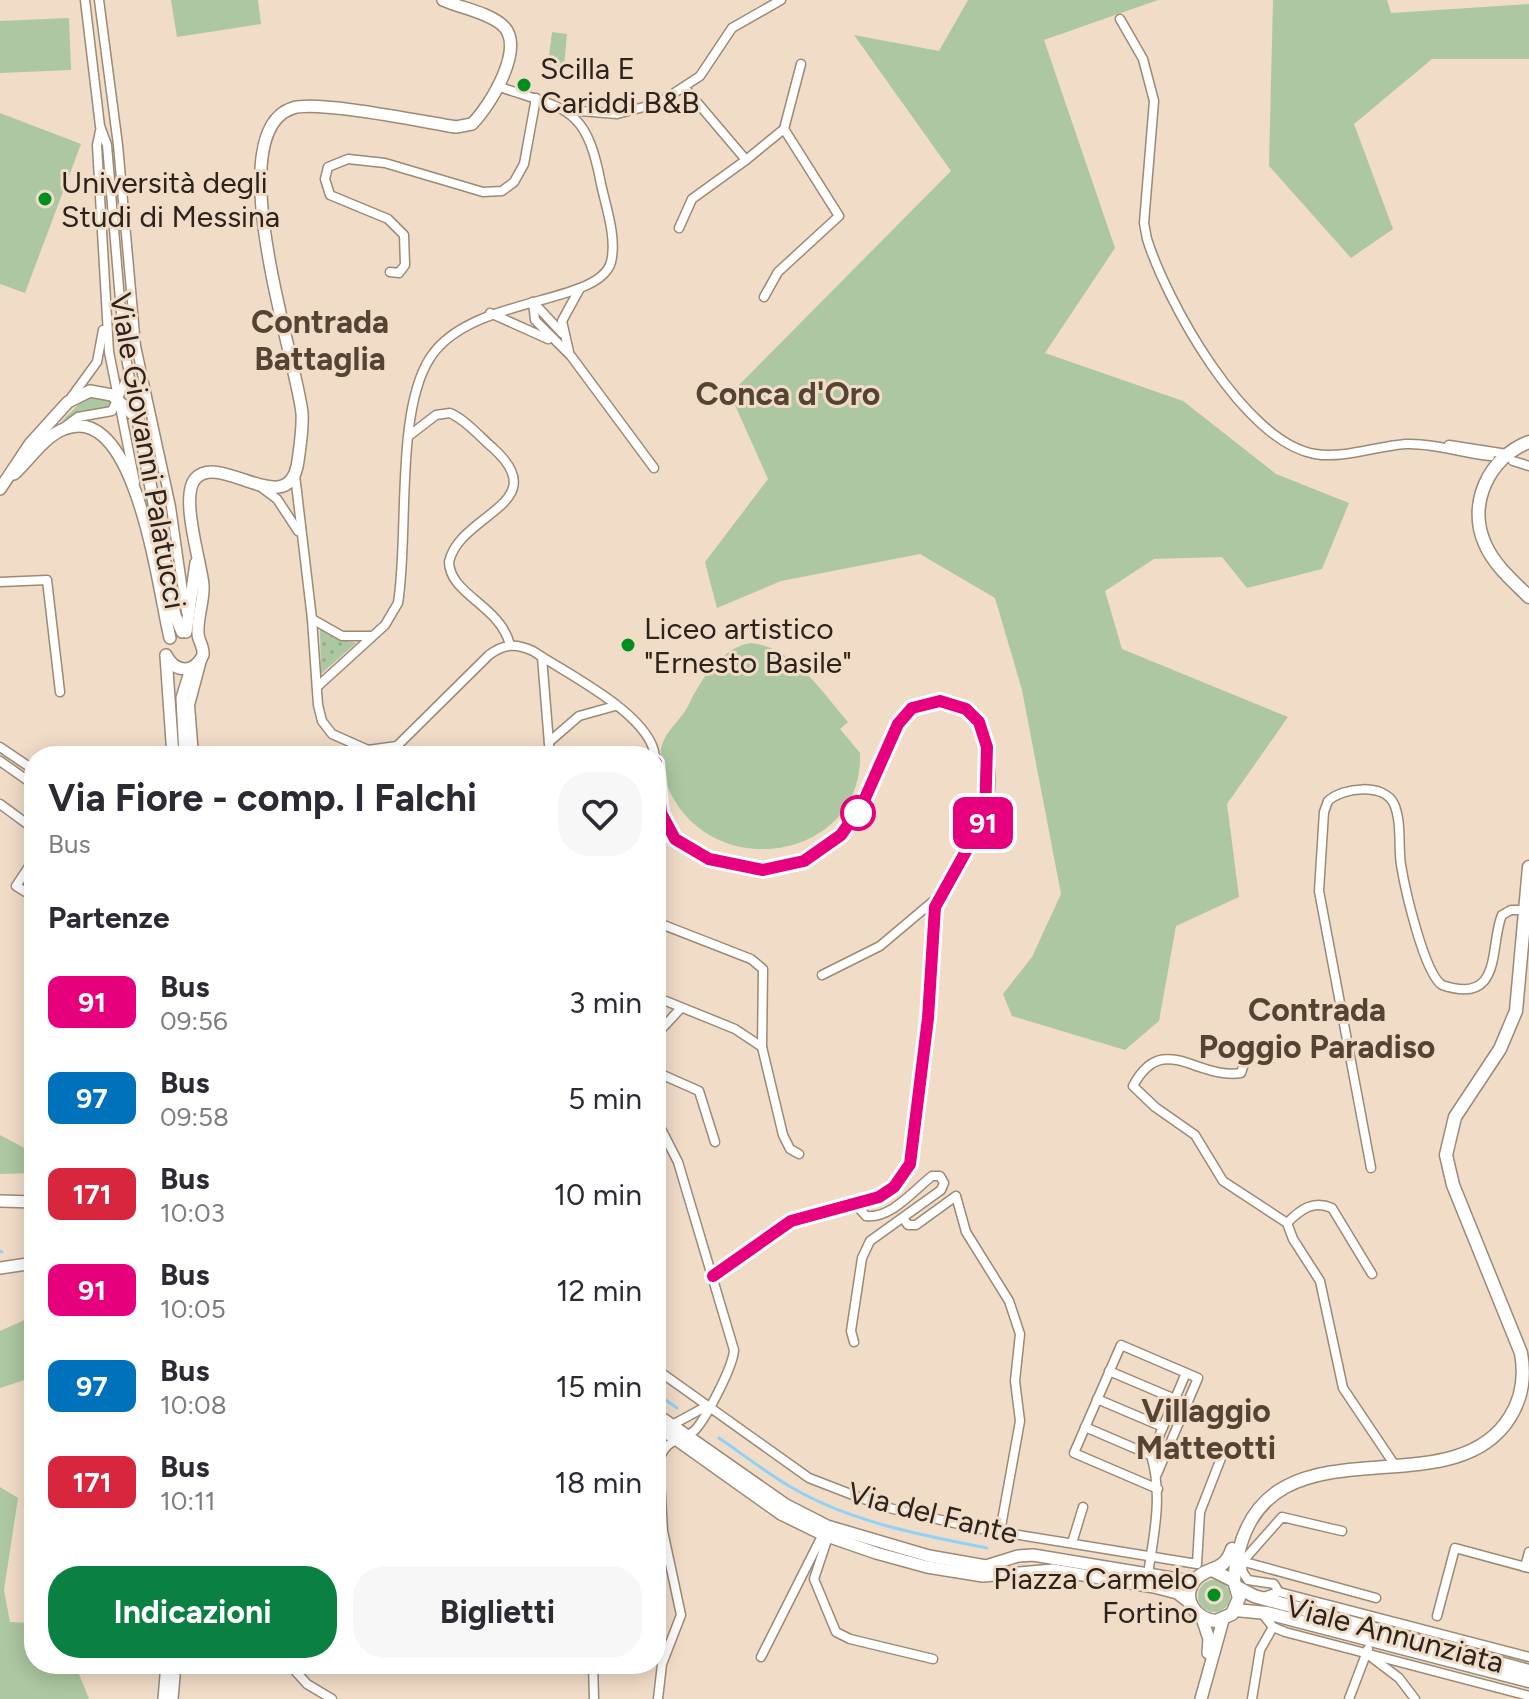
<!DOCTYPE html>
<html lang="it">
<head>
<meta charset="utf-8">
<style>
	body { margin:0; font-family:Figtree,sans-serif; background:#f7f7f7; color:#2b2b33; height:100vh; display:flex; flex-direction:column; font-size:30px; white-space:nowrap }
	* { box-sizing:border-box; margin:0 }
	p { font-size:26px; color:#7c7c81 }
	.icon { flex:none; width:44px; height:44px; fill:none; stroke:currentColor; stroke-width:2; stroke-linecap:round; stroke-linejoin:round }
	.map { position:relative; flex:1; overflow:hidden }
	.sheet { position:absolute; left:24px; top:746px; width:642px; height:928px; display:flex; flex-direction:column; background:#fff; border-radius:32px; box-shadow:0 4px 20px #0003 }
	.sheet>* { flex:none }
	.badge { padding:0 16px; border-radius:12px; font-size:28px; line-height:52px }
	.map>.badge { position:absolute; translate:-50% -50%; box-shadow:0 0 0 4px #fff }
	h2 { padding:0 24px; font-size:30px; line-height:72px }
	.round { display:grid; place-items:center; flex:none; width:84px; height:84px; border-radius:32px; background:#f7f7f7 }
	.summary { display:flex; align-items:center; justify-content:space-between; height:136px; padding:0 24px }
	h1 { font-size:38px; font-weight:700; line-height:60px }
	.cta { display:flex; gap:16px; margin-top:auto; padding:16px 24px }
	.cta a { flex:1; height:92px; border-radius:32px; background:#0b8043; color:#fff; font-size:32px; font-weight:700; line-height:92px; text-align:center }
	.cta a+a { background:#f7f7f7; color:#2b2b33 }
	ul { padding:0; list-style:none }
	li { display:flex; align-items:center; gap:24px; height:96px; padding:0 24px }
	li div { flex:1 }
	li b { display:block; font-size:30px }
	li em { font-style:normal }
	li .badge { min-width:88px; font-weight:700; text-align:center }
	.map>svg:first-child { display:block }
</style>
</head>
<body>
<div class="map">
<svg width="1529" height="1699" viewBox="0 0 1529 1699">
	<defs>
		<pattern id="park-dots" width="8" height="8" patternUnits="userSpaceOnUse" patternTransform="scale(2)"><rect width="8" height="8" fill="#acc7a1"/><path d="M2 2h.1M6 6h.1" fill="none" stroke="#94ab8a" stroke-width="1.8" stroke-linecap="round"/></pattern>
	</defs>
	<rect width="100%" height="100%" fill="#f1dcc8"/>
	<!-- grass -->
	<g fill="#acc7a1">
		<path d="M171,0H258L261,24L177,37Z"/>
		<path d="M968,0H1158L1044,40L1115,248L1045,353L1183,401L1276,474L1349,503L1322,569L1247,588L1222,557L1154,559L1105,591L1122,649L1288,717L1227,804L1239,897L1176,926L1159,1021L1125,1050L1012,1016L1003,994L1032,957L1061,894L1022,690L995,598L920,554L781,581L717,608L705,562L768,479L730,394L951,171L854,35L939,51Z"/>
		<path d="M1273,0H1387L1391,13L1529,4V59H1432L1354,124L1393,229L1351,258L1269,166Z"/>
		<path d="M69,18L71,70L0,73V21Z"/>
		<path d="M552,32L567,34L564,67L548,65Z"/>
		<path d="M0,113L81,144L25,293L0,284Z"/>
		<path d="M93,396L112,401L105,409L81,411L62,421L80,403Z"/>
		<path d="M751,643C793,647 823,693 848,722L840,729L860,753C864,859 715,885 670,792C664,780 658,759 662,745C666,730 683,718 689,704C701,679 722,647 751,643Z"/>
		<path d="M0,1135L34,1153V1173L0,1174Z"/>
		<path d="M31,1317L34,1320V1377L0,1388V1331Z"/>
		<path d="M0,1487L18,1498L4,1590L10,1622L34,1623V1664H75L89,1699H0Z"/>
		<circle cx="1214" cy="1596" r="16"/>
	</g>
	<!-- park -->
	<path fill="url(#park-dots)" d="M320,629L334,638L356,643L321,674Z"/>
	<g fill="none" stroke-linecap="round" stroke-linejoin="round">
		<!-- stream -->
		<g stroke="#91d1f6" stroke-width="3">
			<path d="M0,1251L2,1252"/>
			<path d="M656,1393L677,1408"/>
			<path d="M719,1438C744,1455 769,1475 796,1490C855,1523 922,1535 987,1548"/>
		</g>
		<!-- street casing -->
		<g stroke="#9c8976" stroke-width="11">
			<g id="street">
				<path d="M85,0L100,126L107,145L124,348L138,419"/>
				<path d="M99,0L118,145L136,346L171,507L186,612"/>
				<path d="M1120,19L1143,59L1154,101L1144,223L1147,239C1167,302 1244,442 1315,454C1344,459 1376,446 1406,444C1435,443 1461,453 1490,456"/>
				<path d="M568,110L617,114L659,103L700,76L732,28L781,0"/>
				<path d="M784,129L801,64"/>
				<path d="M100,131L97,145L109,352L135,482"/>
				<path d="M746,160L784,129L839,216L778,272L764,297"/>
				<path d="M679,228L692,199L746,160L685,88"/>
				<path d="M390,272L399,273L405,265L404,235L388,219L330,195L325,179L328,167L348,159L385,163L483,192L502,191L514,182L524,164L536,98"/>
				<path d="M533,302L535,320L571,356L654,468"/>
				<path d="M533,302L562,333"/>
				<path d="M490,313L548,339"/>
				<path d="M569,352L562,321L579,290"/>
				<path d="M70,399L97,362L103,330"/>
				<path d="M62,429L78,417L112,411L128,376"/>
				<path d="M410,435L436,415L450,413C466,420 480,437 493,448C555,504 460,513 449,562C450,595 500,605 510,645"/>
				<path d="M1449,445L1507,454"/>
				<path d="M1513,461L1529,466"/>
				<path d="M295,475L312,619L318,705L322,721L332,734L368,750L397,746L489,655C503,644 516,643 533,651C567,674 650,714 655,756"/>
				<path d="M261,487L277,499L298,531"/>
				<path d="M0,582L47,580L60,692"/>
				<path d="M312,619L342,636H370"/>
				<path d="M542,657L550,756"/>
				<path d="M317,687L385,625L398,603C409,536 395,412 430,358C470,295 599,306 611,262C617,238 606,207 601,184C586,104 566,110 497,86"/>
				<path d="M549,742L579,716L615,706"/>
				<path d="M0,747L34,770"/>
				<path d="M194,756L190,705L202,660"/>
				<path d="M0,761L34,785"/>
				<path d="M656,763C660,814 662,844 716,861C810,891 846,841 880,763C888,746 894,723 909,710C923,698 944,699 960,706C993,721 996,793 983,822C971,851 942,876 936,906C929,935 932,967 930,997C926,1047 920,1097 915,1147C901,1218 838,1198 790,1221C761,1235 741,1261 713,1276"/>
				<path d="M0,804L34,829"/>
				<path d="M34,859L16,886L34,897"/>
				<path d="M656,922L751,959L763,969L762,1047L783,1135L790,1149L799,1154"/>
				<path d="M822,975L880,946L937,898"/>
				<path d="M656,997L735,1029L762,1047"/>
				<path d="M656,1035L681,1008"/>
				<path d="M1245,1061L1241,1073C1196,1080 1163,1030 1133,1086L1155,1107L1195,1135L1223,1181L1287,1223L1293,1239L1320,1281L1343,1388L1394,1464"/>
				<path d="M656,1072L699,1091L715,1142"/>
				<path d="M656,1119L678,1162L734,1350C733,1367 707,1416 696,1429C681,1444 668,1435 659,1460"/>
				<path d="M1371,1168L1319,891L1324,812L1328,801C1343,787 1384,783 1394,804C1402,822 1398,846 1401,865C1405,889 1424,973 1442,985C1504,1006 1489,945 1502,915L1511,910H1525"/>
				<path d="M903,1218L908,1225H916L956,1196L966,1232L1009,1301L1020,1334L1015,1381L1020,1421L1000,1532"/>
				<path d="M1287,1223C1301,1209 1313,1200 1332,1208L1372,1274"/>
				<path d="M854,1342L851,1331L862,1258L870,1241L941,1190L944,1183L940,1176H932C914,1190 891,1219 866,1216L857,1206"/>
				<path d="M656,1369L809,1478L853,1495L889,1508L976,1528L1197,1564L1200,1512L1223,1453"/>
				<path d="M1109,1371L1175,1399"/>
				<path d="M1097,1399L1163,1427"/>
				<path d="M1085,1427L1155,1457"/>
				<path d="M1157,1474L1198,1378L1121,1345L1074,1453L1158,1489"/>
				<path d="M829,1534L814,1579L836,1632L850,1639L933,1659"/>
				<path d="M1072,1543L1083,1507"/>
				<path d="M1241,1561L1376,1598"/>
				<path d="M1525,1567L1529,1552"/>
				<path d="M1148,1574C1154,1534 1163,1495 1151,1455L1186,1373"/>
				<path d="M1279,1592L1274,1584L1248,1580L1242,1571L1243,1561L1282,1517L1342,1531"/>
				<path d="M1263,1597L1279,1592L1529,1657"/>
				<path d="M1261,1612L1273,1627L1285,1632L1529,1696"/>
				<path d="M1437,1616L1455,1548L1529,1568"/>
				<path d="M1370,1656L1399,1678L1415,1699"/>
				<path d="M761,1657L825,1530"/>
				<path d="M289,1664L307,1684L332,1699"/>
				<path d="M593,1664L594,1699"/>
				<path d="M658,1699L662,1664L681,1615L663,1531L658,1444L672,1425L707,1406"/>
				<path d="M1252,1699L1260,1650L1273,1627"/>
				<path d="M1349,1699L1368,1649"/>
			</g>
		</g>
		<!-- secondary casing -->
		<g stroke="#9c8976" stroke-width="14">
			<g id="secondary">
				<path d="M14,474C29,460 45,436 64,429C137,399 159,595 170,638"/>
				<path d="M0,489L30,444L68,402L90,391L112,395L138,419L175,615L182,632"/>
				<path d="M186,632L196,563"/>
				<path d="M166,655C175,673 194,674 203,655C204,646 198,641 198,633C197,617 204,601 203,585C201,562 179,495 196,478C221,452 290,523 298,461C300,446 303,429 302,413C296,357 218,131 293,108C318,100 424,122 456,127L472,124C490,106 528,45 501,24C486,12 461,8 443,0"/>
				<path d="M166,656L173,756"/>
				<path d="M185,756L182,698L191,669"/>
				<path d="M0,1201L34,1202"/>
				<path d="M0,1268L34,1263"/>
				<path d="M656,1414L786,1505L827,1526L929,1556L986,1566L1018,1556L1033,1555L1184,1580L1196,1578"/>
				<path d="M656,1425L781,1514L824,1535L876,1553L927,1567L983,1576L1053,1570L1154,1587L1177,1593L1190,1603"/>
				<path d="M1202,1618L1209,1639L1208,1653"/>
				<path d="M164,1699L167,1664"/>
				<path d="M172,1699L175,1664"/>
				<path d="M1201,1699L1223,1620"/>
			</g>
		</g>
		<!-- primary casing -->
		<g stroke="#9c8976" stroke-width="15">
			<g id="primary">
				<path d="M1529,442C1489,457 1467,504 1485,544C1494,565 1513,581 1529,597"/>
				<path d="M1214,1571L1234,1581L1239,1598L1232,1614L1216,1621C1196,1620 1180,1598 1195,1580C1207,1565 1224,1574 1232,1549"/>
				<path d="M1234,1581C1249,1401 1448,1518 1510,1417C1522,1398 1525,1375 1521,1353L1453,1185L1446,1155L1455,1117L1500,1049L1516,1011L1529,867"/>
				<path d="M1237,1587L1254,1596L1529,1671"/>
				<path d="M1235,1610L1267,1613L1529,1681"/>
			</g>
		</g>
		<!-- street -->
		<use href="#street" stroke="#fff" stroke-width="8"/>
		<!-- secondary -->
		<use href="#secondary" stroke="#fff" stroke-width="11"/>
		<!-- primary -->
		<use href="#primary" stroke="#fff" stroke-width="12"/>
	</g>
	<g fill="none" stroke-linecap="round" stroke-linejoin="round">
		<!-- line casing -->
		<g stroke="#fff" stroke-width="18">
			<path id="line" d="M656,763L661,813L675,839L709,859L763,870L804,861L841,835L862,805L898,724L912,708L940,701L966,709L979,722L987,747L985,817L935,907L928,1018L910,1164L894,1187L879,1197L791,1221L713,1276"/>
		</g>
		<!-- line -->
		<use href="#line" stroke="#e6007e" stroke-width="12"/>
	</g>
	<!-- markers -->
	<g fill="#008e20" stroke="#f1dcc8" stroke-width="3">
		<circle cx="524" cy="85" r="8"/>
		<circle cx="45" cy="199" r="8"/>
		<circle cx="628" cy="645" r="8"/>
		<circle cx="1214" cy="1595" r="8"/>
	</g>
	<circle fill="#fff" stroke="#e6007e" stroke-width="4" cx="858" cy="813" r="16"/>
	<g text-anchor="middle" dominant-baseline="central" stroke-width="6" stroke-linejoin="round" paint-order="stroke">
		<!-- poi labels -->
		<g font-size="30" fill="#2b231c" stroke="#f1dcc8" text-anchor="start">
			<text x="540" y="68">Scilla E<tspan x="540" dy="34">Cariddi B&amp;B</tspan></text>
			<text x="61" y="182">Università degli<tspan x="61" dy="34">Studi di Messina</tspan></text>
			<text x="644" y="628">Liceo artistico<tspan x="644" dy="34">"Ernesto Basile"</tspan></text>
			<text x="1198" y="1578" text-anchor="end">Piazza Carmelo<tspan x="1198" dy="34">Fortino</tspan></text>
		</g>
		<!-- street labels -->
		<g font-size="30" fill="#2b231c" stroke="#f1dcc8">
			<text transform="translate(148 451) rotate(80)">Viale Giovanni Palatucci</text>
			<text transform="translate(933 1513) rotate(14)">Via del Fante</text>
			<text transform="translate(1395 1634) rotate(15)">Viale Annunziata</text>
		</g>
		<!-- neighbourhood labels -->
		<g font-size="32" font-weight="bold" fill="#543" stroke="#f1dcc8">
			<text x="320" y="322">Contrada<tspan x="320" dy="37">Battaglia</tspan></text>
			<text x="788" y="394">Conca d'Oro</text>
			<text x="1317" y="1010">Contrada<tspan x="1317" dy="37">Poggio Paradiso</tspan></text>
			<text x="1206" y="1411">Villaggio<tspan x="1206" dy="37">Matteotti</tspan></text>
		</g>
	</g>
</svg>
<b class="badge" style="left:983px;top:823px;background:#e6007e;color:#fff">91</b>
<section class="sheet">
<div class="summary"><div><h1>Via Fiore - comp. I Falchi</h1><p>Bus</p></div><a class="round"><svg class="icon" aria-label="heart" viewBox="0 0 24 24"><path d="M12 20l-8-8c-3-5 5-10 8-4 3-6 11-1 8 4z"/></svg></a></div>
<h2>Partenze</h2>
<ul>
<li><span class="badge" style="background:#e6007e;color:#fff">91</span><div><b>Bus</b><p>09:56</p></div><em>3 min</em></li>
<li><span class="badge" style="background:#0072bc;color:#fff">97</span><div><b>Bus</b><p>09:58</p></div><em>5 min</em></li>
<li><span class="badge" style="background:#d7263d;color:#fff">171</span><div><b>Bus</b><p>10:03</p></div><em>10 min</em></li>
<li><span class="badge" style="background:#e6007e;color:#fff">91</span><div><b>Bus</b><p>10:05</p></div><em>12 min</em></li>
<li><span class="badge" style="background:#0072bc;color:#fff">97</span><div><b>Bus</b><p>10:08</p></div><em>15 min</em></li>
<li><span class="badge" style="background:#d7263d;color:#fff">171</span><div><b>Bus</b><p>10:11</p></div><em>18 min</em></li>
</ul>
<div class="cta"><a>Indicazioni</a><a>Biglietti</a></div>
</section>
</div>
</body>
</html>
